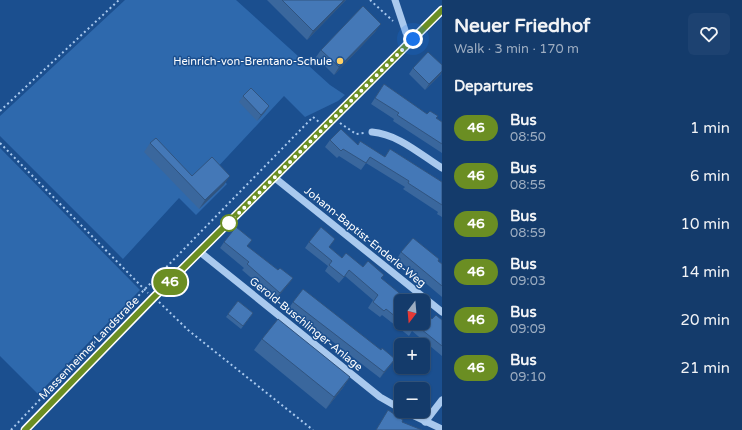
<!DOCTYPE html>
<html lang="en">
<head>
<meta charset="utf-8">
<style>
	body { margin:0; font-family:"Varela Round",sans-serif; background:#1d4271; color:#f1f3f6; height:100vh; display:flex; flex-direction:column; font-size:15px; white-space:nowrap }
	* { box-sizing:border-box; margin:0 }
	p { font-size:13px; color:#9dadc1 }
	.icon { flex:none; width:22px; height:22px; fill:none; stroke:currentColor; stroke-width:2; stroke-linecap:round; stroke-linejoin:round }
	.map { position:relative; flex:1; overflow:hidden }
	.details { display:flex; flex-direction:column; background:#143b6b; width:300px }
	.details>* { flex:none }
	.badge { padding:0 8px; border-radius:13px; font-size:14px; line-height:26px }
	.needle { width:26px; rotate:196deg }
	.fabs { position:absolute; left:394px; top:294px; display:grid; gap:8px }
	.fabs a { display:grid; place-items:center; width:36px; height:36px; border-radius:6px; background:#143b6b; box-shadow:0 1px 3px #0004,0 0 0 1px #33557e; font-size:20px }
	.you { position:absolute; width:20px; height:20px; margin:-10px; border:3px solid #fff; border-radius:50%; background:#1a73e8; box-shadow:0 0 0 6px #1a73e833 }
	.map>.badge { position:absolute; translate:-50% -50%; box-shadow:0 0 0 2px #fff }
	h2 { padding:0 12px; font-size:15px; line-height:36px }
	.round { display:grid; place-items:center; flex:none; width:42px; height:42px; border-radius:6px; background:#1d4271 }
	.headline { display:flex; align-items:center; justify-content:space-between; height:68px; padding:0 12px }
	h1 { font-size:19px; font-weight:700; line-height:30px }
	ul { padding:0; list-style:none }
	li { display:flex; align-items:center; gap:12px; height:48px; padding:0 12px }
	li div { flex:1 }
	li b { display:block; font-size:15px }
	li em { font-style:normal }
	li .badge { min-width:44px; font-weight:700; text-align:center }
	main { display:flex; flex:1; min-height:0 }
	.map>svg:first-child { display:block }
</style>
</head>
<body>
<main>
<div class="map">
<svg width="442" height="430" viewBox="0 0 442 430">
	<rect width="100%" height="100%" fill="#1b4f8f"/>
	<!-- green -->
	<g fill="#2e69ad">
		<path d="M125,0H236L330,85L345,95L338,101L305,117L284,96L214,171L227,184L196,215L179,198L123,259L0,136V116Z"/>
		<path d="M0,148L140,290L38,394L0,356Z"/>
	</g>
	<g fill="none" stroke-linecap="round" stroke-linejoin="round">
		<!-- path -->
		<g stroke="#a9c9ee" stroke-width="2" stroke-dasharray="2 3" stroke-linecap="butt">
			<path d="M370,0L393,21"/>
			<path d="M0,111L119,0"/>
			<path d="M340,123L356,134L364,133"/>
			<path d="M0,143L148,293"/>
			<path d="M159,302L188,330L313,430"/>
			<path d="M11,430L144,290L313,117L319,122"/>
		</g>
		<!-- minor -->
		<g stroke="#a9c9ee" stroke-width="7">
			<path d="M395,0L406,33L413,39"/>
			<path d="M372,132C398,134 421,155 442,168"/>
			<path d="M275,178L442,312"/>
			<path d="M200,252L380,397L401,409"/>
			<path d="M404,411L442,429"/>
			<path d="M425,422L442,400"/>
			<path d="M25,430L153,298L442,10"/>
		</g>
	</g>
	<!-- wall -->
	<g fill="#3a679d">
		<path d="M267,0H346L307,40Z"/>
		<path d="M376,31L334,75L316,57L321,50Z"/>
		<path d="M413,68L441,74L425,90L409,74Z"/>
		<path d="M384,84L427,114L436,118L442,122V153L393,121L394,119L371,104Z"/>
		<path d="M243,96L269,106L265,112L257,121L239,102Z"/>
		<path d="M330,140L385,157L390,149L442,182V217L437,214L438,212L403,189L405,187L366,163L361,170L339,156L337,158L325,147Z"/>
		<path d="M150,143L192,176L224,185L199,209L144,152Z"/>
		<path d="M224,242L247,246L278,270L293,278L276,299L242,270L244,268L220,248Z"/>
		<path d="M309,242L329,247L342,258L363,267L384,275L381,279L401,301V323H423L432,319L442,320V356L412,331L409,336L382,315L380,317L368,308L373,300L345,276L339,283L325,271L328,266L305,248Z"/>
		<path d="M401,252L438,261L442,264V297L397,259Z"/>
		<path d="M238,301L253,313L241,329L226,317Z"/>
		<path d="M293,302L381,350L395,359L380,378L289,308Z"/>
		<path d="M262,339L350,377L342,389L326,409L254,350Z"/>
	</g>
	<!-- shaded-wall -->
	<g fill="#305480">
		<path d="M344,0H346L307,40L313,31Z"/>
		<path d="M381,24L376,31L334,75L339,67Z"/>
		<path d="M442,71L441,74L425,90L429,84Z"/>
		<path d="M269,106L265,112L257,121L261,115Z"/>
		<path d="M230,176L224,185L199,209L205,200Z"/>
		<path d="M293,278L289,284L276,299L280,293Z"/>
		<path d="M395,359L391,365L380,378L384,372Z"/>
		<path d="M350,377L342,389L326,409L334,397Z"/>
	</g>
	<!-- building -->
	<g fill="#4478b7" stroke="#305480">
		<path d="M282,0H344L313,31Z"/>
		<path d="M363,6L381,24L339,67L321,50Z"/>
		<path d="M428,52L442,65V71L429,84L413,68Z"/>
		<path d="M384,84L427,114L430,111L438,116L436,118L442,122V144L397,115L399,113L375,98Z"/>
		<path d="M251,88L269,106L261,115L243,96Z"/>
		<path d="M341,129L358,145L360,141L385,157L390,149L442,182V205L408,183L409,181L370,157L366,163L343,149L341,151L330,140Z"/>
		<path d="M156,138L192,176L212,157L230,176L205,200L150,143Z"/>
		<path d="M236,227L252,240L247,246L278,270L280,268L293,278L280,293L247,264L249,262L224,242Z"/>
		<path d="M321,227L335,239L329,247L342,258L346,253L363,267L368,261L384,275L381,278L409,301H401V321L386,309L384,311L373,302L378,295L349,270L344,277L329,265L332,261L309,242Z"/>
		<path d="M413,238L439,259L438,261L442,264V286L401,252Z"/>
		<path d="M303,289L381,350L382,348L395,359L384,372L293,302Z"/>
		<path d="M238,301L253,313L243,326L228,314Z"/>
		<path d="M423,312L432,319L436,315L442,320V346L416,325L413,330L404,323H423Z"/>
		<path d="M278,319L350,377L334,397L262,339Z"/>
		<path d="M388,410L403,420L402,422L422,430H376Z"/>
	</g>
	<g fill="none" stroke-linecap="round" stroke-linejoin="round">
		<!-- line casing -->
		<g stroke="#fff" stroke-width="9">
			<path id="line" d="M25,430L153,298L442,10"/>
		</g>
		<!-- line -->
		<use href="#line" stroke="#6b8e23" stroke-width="6"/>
		<!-- walk -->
		<path stroke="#fff" stroke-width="4" stroke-dasharray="0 7.2" d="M229,223L413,39"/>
	</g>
	<!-- markers -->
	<circle fill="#ffd166" stroke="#1b4f8f" stroke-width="1.5" cx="340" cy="61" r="4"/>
	<circle fill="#fff" stroke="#6b8e23" stroke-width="2" cx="229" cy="223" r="8"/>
	<g text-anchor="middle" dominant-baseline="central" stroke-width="3" stroke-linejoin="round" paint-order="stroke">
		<!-- poi labels -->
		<g font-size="11" fill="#fff" stroke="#1b4f8f" text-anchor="end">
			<text x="332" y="61">Heinrich-von-Brentano-Schule</text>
		</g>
		<!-- street labels -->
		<g font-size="11" fill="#fff" stroke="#1b4f8f">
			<text transform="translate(365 237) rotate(39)">Johann-Baptist-Enderle-Weg</text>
			<text transform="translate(306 324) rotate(39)">Gerold-Buschlinger-Anlage</text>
			<text transform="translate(89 348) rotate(-46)">Massenheimer Landstraße</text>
		</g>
	</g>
</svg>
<div class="fabs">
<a><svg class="needle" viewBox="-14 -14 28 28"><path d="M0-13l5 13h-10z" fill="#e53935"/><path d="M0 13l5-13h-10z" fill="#9dadc1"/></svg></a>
<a>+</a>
<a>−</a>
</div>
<div class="you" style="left:413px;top:39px"></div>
<b class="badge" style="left:170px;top:282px;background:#6b8e23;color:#fff">46</b>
</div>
<section class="details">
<div class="headline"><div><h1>Neuer Friedhof</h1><p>Walk · 3 min · 170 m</p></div><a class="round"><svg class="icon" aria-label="heart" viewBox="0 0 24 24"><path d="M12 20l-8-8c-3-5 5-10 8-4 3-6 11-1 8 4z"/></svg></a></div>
<h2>Departures</h2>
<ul>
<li><span class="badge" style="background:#6b8e23;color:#fff">46</span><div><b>Bus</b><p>08:50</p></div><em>1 min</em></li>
<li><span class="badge" style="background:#6b8e23;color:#fff">46</span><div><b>Bus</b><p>08:55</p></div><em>6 min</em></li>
<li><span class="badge" style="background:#6b8e23;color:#fff">46</span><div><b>Bus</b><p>08:59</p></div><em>10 min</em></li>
<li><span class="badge" style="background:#6b8e23;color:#fff">46</span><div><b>Bus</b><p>09:03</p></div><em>14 min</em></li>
<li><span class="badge" style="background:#6b8e23;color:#fff">46</span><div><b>Bus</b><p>09:09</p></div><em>20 min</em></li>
<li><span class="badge" style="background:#6b8e23;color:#fff">46</span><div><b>Bus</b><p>09:10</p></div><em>21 min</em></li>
</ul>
</section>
</main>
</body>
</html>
